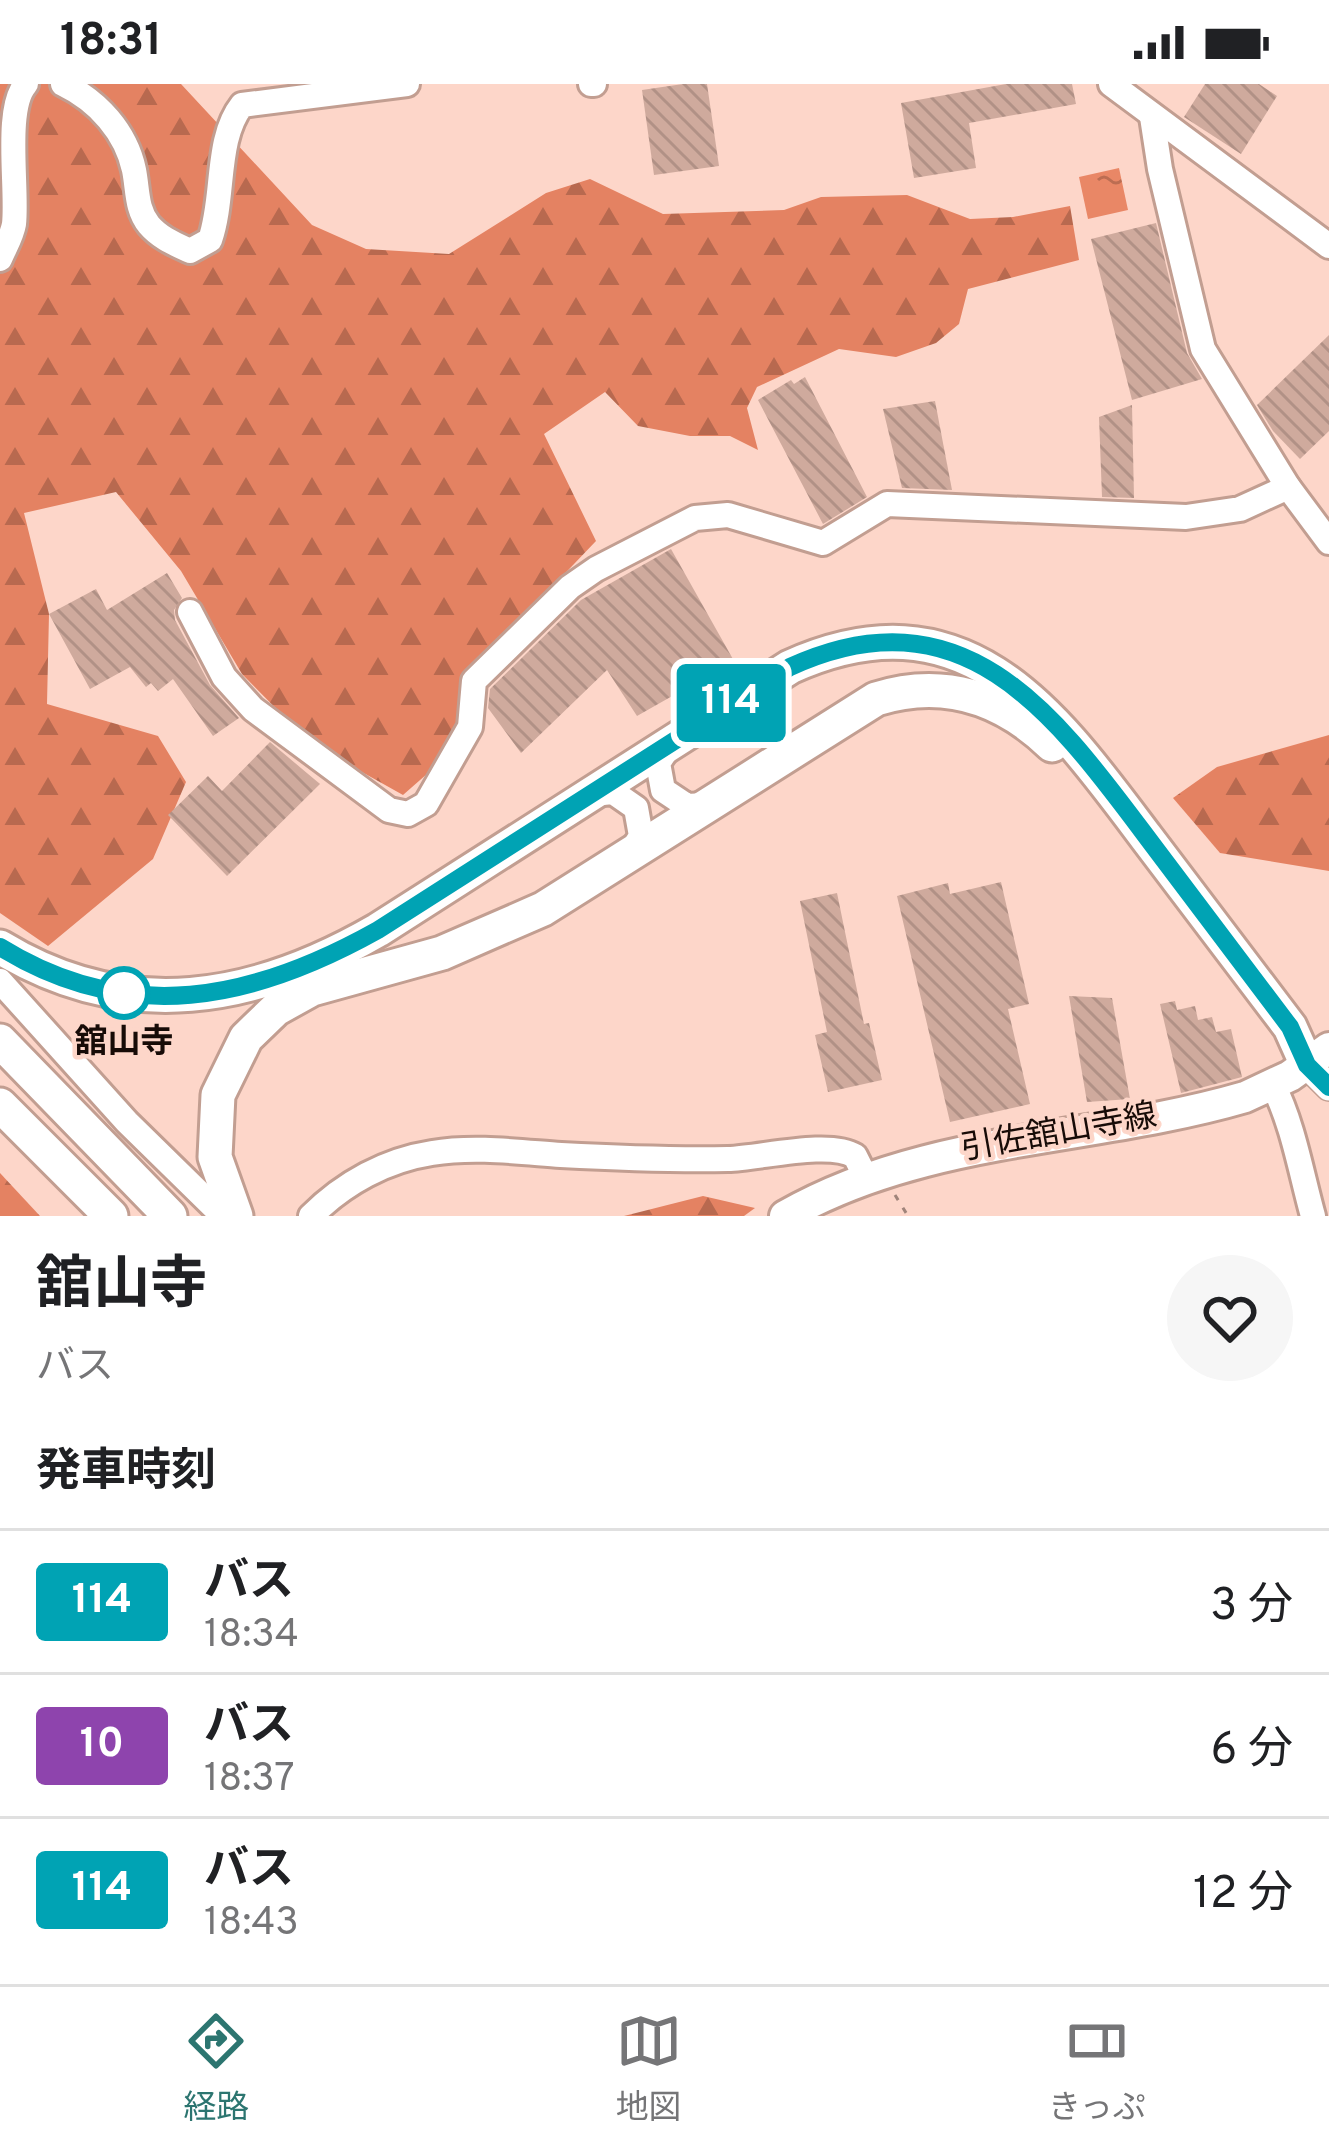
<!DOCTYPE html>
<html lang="ja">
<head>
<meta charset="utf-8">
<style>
	body { margin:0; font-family:Overpass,"Noto Sans JP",sans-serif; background:#f6f6f6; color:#202124; height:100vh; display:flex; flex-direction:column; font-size:45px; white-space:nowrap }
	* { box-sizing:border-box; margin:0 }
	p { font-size:39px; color:#757577 }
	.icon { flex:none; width:66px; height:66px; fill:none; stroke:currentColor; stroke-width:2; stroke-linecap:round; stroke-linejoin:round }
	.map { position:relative; height:1132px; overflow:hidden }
	.side { display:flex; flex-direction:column; background:#fff; flex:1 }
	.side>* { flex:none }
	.badge { padding:0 24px; border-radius:9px; font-size:42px; line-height:78px }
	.map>.badge { position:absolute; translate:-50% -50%; box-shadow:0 0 0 6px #fff }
	h2 { padding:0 36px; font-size:45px; line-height:108px }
	.round { display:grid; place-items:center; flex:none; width:126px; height:126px; border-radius:63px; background:#f6f6f6 }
	.summary { display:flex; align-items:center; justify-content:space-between; height:204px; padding:0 36px }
	h1 { font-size:57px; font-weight:700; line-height:90px }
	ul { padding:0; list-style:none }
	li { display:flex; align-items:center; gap:36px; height:144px; padding:0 36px; border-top:3px solid #e0e0e0 }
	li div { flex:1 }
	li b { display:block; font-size:45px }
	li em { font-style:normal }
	li .badge { min-width:132px; font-weight:700; text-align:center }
	.status { display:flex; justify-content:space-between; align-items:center; height:84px; padding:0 60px; background:#fff; direction:ltr }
	.status svg { height:33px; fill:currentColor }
	.dock { display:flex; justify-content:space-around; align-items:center; height:168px; border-top:3px solid #e0e0e0; background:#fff; font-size:33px; color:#757577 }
	.dock a { display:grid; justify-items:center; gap:6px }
	.dock .active { color:#2c7570 }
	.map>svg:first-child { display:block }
</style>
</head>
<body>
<div class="status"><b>18:31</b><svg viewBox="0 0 49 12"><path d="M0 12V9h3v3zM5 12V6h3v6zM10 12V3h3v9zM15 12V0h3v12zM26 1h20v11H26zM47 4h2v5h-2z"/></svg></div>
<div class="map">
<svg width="1329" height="1132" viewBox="0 0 1329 1132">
	<defs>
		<pattern id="forest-firs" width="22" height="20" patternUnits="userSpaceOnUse" patternTransform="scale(3)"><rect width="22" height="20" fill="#e48262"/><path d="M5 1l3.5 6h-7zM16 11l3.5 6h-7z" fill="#b8694f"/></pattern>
		<pattern id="water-ripples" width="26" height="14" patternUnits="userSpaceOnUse" patternTransform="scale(3)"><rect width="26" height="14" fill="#e98766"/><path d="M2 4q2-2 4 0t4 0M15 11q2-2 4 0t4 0" fill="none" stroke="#bc6d52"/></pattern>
		<pattern id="building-back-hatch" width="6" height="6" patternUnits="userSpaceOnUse" patternTransform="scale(3)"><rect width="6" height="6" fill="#cfaa9d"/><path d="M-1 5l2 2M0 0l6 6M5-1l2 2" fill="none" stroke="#b19186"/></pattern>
	</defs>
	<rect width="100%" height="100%" fill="#fdd6c9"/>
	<!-- forest -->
	<g fill="url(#forest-firs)">
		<path d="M0,0H181L312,141L366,165L449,170L546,109L590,95L663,130L784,126L821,113L907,111L970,135L1013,133L1070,122L1079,176L968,205L959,240L936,259L896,273L839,265L757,303L747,324L758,366L730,352H690L638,342L605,308L544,350L596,457L462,597L452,668L403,711L310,659L242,590L181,487L116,408L24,429L49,530L47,620L158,652L186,698L153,775L48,862L0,829Z"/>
		<path d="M1329,651V787L1220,769L1173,714L1217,683Z"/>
		<path d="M0,1089L40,1132H0Z"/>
		<path d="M703,1112L755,1124L744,1132H624Z"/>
	</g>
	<!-- water -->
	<path fill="url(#water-ripples)" d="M1119,84L1128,126L1088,135L1079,93Z"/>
	<!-- building -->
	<g fill="url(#building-back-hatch)">
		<path d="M683,0H707L719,82L654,91L642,6Z"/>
		<path d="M1006,0H1072L1076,20L969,39L976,84L914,94L901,19Z"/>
		<path d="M1205,0H1259L1277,12L1241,70L1184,33Z"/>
		<path d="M1156,139L1187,269L1202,295L1132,316L1091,155Z"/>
		<path d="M1329,251V347L1300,375L1273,347L1257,321Z"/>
		<path d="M805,293L867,413L823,440L758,316L791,296L794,300Z"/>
		<path d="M935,317L952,406L902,404L883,325Z"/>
		<path d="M1132,321L1134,414L1102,413L1099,333Z"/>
		<path d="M671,465L734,577L637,632L607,586L521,669L488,624L490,605L581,516Z"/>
		<path d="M167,489L182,514L174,526L175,536L210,601L239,634L213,652L173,595L158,607L151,599L146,603L130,583L90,605L49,530L96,505L107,526Z"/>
		<path d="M270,658L320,700L227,792L168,731L208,692L222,707Z"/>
		<path d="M1001,798L1029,920L1008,925L1030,1020L950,1038L897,812L948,799L950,810Z"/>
		<path d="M837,809L864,940L869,939L882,996L828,1008L815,951L827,948L800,817Z"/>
		<path d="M1069,912L1112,914L1130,1015L1087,1018Z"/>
		<path d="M1175,917L1177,926L1195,922L1198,936L1212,933L1216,948L1231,945L1242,993L1181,1009L1160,920Z"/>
	</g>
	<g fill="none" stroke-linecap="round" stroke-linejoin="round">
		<!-- minor casing -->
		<g stroke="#c29e91" stroke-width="30">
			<g id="minor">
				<path d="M63,0C98,17 126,48 134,86C138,106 136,125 149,141C160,154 175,160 190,167L210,156C225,113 215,55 242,21L407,0"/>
				<path d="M591,0H594"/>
				<path d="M1111,0L1329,162"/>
				<path d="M1152,33L1160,85L1203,265L1288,403L1329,458"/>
				<path d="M0,175C5,163 12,152 14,140C18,105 4,24 26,0"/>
				<path d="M190,528L224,593L253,625L389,726L408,730L426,720L470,643L474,597L570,503L596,485L695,434L728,431L823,459L887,420L1186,433L1240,425L1288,403"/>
				<path d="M672,658L658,679L663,706L687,722L707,721"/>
				<path d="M592,710L613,708L636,724L641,752L629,772"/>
				<path d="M0,897L127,1038L223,1132"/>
				<path d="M1307,981L1329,1003"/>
				<path d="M1273,1001C1293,1040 1301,1089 1313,1132"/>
				<path d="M311,1132C344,1099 386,1076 432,1069C474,1062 519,1068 561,1071C617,1074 672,1076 728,1075C761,1074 829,1056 855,1072L866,1094"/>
			</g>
		</g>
		<!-- major casing -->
		<g stroke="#c29e91" stroke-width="36">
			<path id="major" d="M785,1132C927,1051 1091,1058 1245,1013L1290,992L1329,964"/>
		</g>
		<!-- highway casing -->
		<g stroke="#c29e91" stroke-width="39">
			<g id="highway">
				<path d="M0,863C128,941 255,917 378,846L790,583C965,504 1053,629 1146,753C1194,816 1242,879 1290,943L1307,981"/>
				<path d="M0,957L170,1132"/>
				<path d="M0,1021L111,1132"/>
				<path d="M236,1132L215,1073L218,1011L246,954L276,925L312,905L442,869L543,825L876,615C943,594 1002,613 1052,661"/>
			</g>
		</g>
		<!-- path -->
		<path stroke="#a0847a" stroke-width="3" stroke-dasharray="6 9" stroke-linecap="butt" d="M895,1111L908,1132"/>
		<!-- minor -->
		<use href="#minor" stroke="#fff" stroke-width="24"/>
		<!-- major -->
		<use href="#major" stroke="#fff" stroke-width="30"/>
		<!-- highway -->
		<use href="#highway" stroke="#fff" stroke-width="33"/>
	</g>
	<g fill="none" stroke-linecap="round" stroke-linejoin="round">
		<!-- line casing -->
		<g stroke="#fff" stroke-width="27">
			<path id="line" d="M0,863C129,943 253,916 378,846L790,583C967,502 1058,635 1152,760C1198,821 1244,882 1290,943L1307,981L1329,1003"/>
		</g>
		<!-- line -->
		<use href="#line" stroke="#00a3b4" stroke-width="18"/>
	</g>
	<!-- markers -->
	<circle fill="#fff" stroke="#00a3b4" stroke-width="6" cx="124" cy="909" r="24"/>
	<g text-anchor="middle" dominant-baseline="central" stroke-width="9" stroke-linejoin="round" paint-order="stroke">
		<!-- stop labels -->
		<g font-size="33" font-weight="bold" fill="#170b07" stroke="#fdd6c9">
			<text x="124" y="960">舘山寺</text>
		</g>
		<!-- street labels -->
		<g font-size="33" fill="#170b07" stroke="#fdd6c9">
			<text transform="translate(1059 1050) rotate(-10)">引佐舘山寺線</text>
		</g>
	</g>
</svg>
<b class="badge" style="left:731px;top:619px;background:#00a3b4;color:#fff">114</b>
</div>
<section class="side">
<div class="summary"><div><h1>舘山寺</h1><p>バス</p></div><a class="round"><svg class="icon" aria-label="heart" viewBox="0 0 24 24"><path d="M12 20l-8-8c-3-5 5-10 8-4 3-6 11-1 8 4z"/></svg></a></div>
<h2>発車時刻</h2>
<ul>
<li><span class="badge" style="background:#00a3b4;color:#fff">114</span><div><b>バス</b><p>18:34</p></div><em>3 分</em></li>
<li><span class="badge" style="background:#8e44ad;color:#fff">10</span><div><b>バス</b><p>18:37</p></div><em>6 分</em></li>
<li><span class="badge" style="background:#00a3b4;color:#fff">114</span><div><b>バス</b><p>18:43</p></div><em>12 分</em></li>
</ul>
</section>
<nav class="dock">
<a class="active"><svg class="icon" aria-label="directions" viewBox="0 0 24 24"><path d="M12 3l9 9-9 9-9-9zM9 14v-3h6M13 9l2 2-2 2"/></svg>経路</a>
<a><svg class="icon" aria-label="map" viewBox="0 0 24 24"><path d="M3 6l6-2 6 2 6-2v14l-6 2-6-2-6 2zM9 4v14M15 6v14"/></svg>地図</a>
<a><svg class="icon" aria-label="tickets" viewBox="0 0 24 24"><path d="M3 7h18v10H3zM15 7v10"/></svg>きっぷ</a>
</nav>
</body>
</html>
